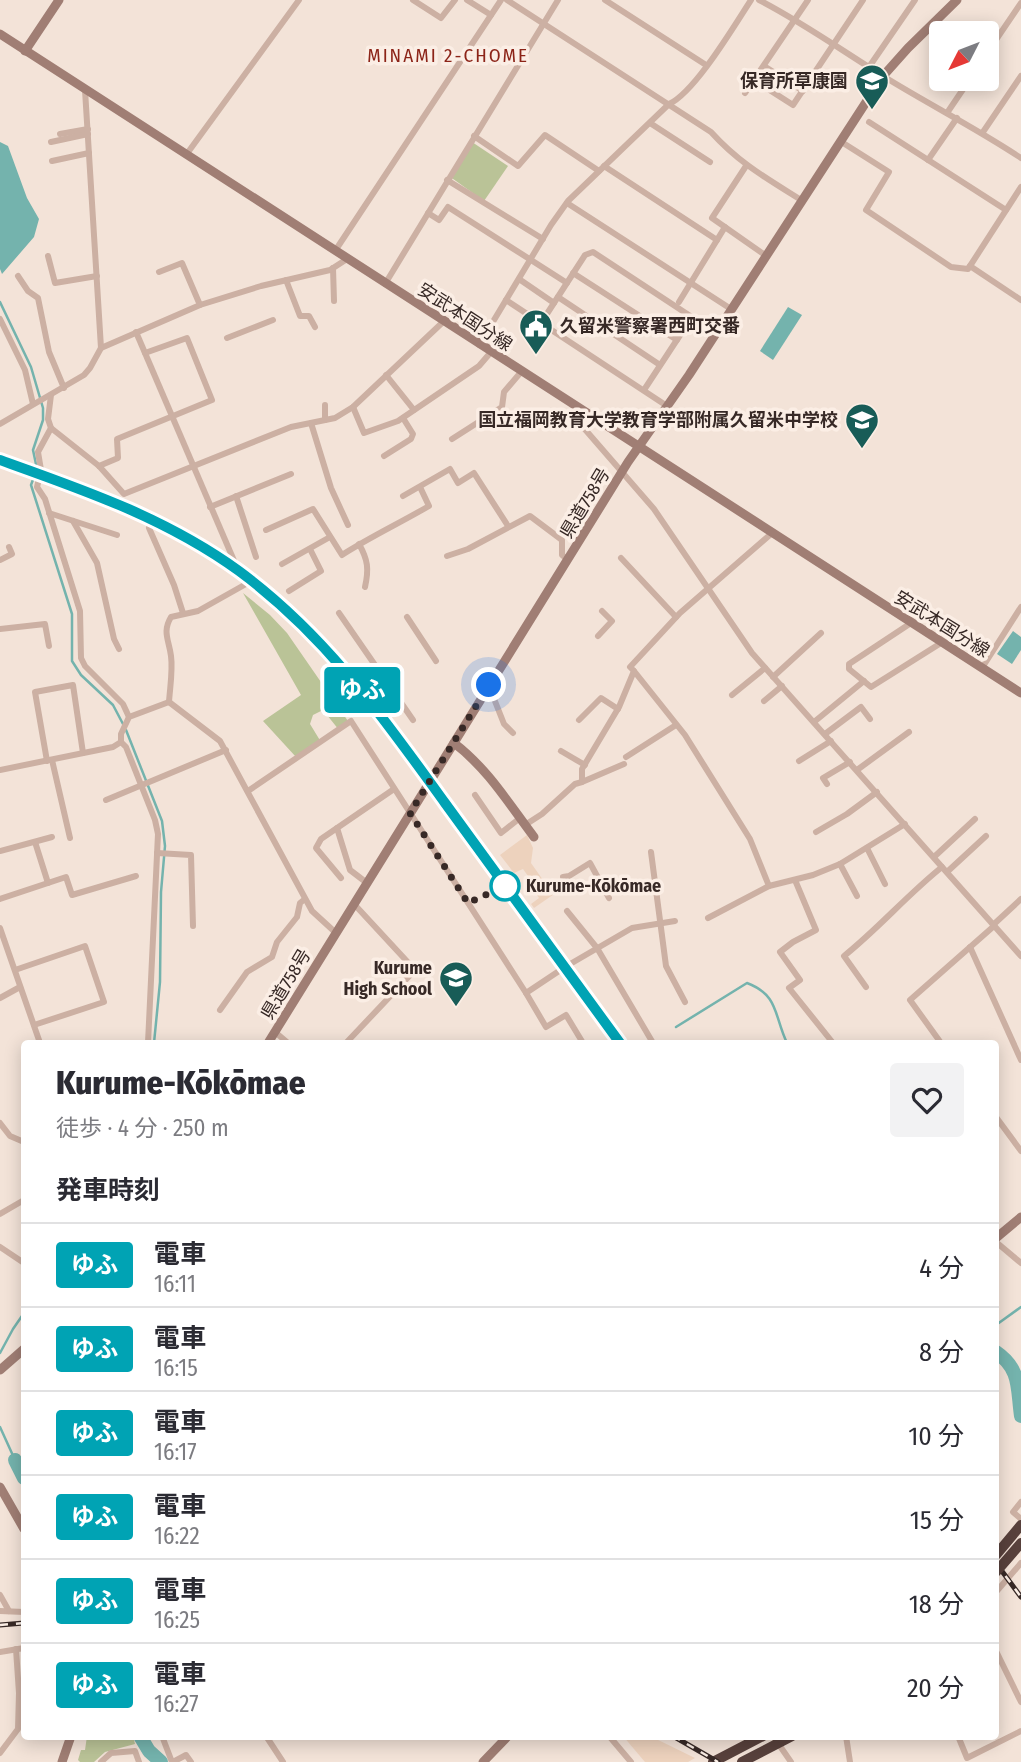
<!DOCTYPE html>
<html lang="ja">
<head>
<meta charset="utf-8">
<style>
	body { margin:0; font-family:"Fira Sans Condensed","Noto Sans JP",sans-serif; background:#f2f2f3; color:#2b2b33; height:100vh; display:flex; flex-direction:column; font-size:26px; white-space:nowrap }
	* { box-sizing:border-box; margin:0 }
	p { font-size:23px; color:#7c7c81 }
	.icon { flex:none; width:38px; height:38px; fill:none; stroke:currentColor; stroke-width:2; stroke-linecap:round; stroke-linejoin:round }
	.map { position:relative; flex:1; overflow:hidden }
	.panel { position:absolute; left:21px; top:1040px; width:978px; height:700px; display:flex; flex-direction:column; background:#fff; border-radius:7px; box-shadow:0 4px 18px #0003 }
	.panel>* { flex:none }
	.badge { padding:0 14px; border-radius:5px; font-size:24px; line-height:46px }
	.needle { width:46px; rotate:228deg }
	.buttons { position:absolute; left:929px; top:21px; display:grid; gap:14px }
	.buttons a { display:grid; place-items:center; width:70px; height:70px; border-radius:7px; background:#fff; box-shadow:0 4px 18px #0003; font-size:35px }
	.you { position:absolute; width:35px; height:35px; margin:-18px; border:5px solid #fff; border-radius:50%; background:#1a73e8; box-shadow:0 0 0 10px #1a73e833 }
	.map>.badge { position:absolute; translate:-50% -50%; box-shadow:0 0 0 4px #fff }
	h2 { padding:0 35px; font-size:26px; line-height:63px }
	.round { display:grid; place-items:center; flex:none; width:74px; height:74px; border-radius:7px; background:#f2f2f3 }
	.headline { display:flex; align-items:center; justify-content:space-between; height:119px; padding:0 35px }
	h1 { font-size:33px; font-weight:800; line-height:52px }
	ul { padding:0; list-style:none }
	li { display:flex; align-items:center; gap:21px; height:84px; padding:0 35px; border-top:2px solid #e1e1e2 }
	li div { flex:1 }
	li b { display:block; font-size:26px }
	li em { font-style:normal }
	li .badge { min-width:77px; font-weight:700; text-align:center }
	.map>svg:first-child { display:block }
</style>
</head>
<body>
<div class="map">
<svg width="1021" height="1762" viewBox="0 0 1021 1762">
	<rect width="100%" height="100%" fill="#f3e3d8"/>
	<!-- green -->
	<g fill="#bac397">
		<path d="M472,142L508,166L484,201L449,176Z"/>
		<path d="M243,593L270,615L287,633L350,724L339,730L323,710L313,715L310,724L321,742L296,757L263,721L301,695Z"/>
		<path d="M87,1736H133L135,1744L105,1752L94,1762H80L78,1760L81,1750H85Z"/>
	</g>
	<!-- plaza -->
	<g fill="#edd2bd">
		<path d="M527,835L533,848L531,863L550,890L557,892L534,908L531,904L539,898L532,888L533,883L523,869L514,873L500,855Z"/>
		<path d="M623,1736H650L695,1758L688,1762H645Z"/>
	</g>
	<!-- water -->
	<g fill="#74b3ad">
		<path d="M0,142L8,146L27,198L39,219L34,237L2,274L0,269Z"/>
		<path d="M788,307L802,315L773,360L760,351Z"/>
		<path d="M1013,631L1021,637V650L1012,664L997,654Z"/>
	</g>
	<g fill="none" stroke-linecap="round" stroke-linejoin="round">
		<!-- stream -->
		<g stroke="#74b3ad" stroke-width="2.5">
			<path d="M0,302L31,367L43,408V420L33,450L37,469L31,485L72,614V661L81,675L113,705L123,724"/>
			<path d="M126,730L162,821L165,846L161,892L160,982L154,1043"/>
			<path d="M676,1027L747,983C779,995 774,1016 787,1043"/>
			<path d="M996,1325L1021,1307"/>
			<path d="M0,1353L13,1329L24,1313"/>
			<path d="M0,1427L15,1460"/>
		</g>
		<!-- river -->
		<g stroke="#74b3ad" stroke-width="14">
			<path d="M996,1352C1021,1369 1017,1388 1021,1416"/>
			<path d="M15,1460L24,1478"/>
			<path d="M140,1736L149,1751L161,1762"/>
		</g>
		<!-- street -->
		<g stroke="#ccb0a3" stroke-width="6">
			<path d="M413,0L441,18L455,0"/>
			<path d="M467,0L491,15"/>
			<path d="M507,0L711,132C739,163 766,178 801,200"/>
			<path d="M605,0L706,65"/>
			<path d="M759,0C802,22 841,50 883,76C928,104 976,128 1021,158"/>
			<path d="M987,53L1021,3"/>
			<path d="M764,66L803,91"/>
			<path d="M869,67L915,0"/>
			<path d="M754,80L793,105L863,0"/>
			<path d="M745,93L808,0"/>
			<path d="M947,113L970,79"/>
			<path d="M869,122L1006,210"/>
			<path d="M650,123L710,162"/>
			<path d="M983,132L1021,76"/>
			<path d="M60,134L88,129"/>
			<path d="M474,136L518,166L545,135L599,171"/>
			<path d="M840,141L889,172L866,210L951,267L968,269L970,266L1021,187"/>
			<path d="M51,142L88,134"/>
			<path d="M186,155L299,0"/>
			<path d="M928,160L957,118"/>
			<path d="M52,161L89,153"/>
			<path d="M604,166L717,240"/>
			<path d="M746,166L712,218L765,255"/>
			<path d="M447,180L543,239"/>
			<path d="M567,203L731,309"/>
			<path d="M428,213L439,220L448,207L567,283"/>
			<path d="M335,251L501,0"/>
			<path d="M48,256L55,283L97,276"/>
			<path d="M970,266L1021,300"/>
			<path d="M333,268L334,301"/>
			<path d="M159,272L182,263L200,305"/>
			<path d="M573,273L677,340"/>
			<path d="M18,276L28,291L38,298L49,352L64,388"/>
			<path d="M519,279L554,303"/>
			<path d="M286,280L300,316H309L315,327"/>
			<path d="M385,284L558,0"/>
			<path d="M558,297L660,365"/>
			<path d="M506,300L667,406"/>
			<path d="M679,302L725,227"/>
			<path d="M0,319L25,370L33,404"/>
			<path d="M541,323L585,255L593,252L716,333"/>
			<path d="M136,332L238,570"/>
			<path d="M227,338L273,320"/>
			<path d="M479,345L551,225L568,201L669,104C695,92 734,26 751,0"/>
			<path d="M101,348L200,305L261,286L330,270L347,259"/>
			<path d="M386,375L414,410"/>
			<path d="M644,390L692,317"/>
			<path d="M51,395L48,419L51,428L38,452L41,470L37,487L45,499L80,611L81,658L85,666L123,704L129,717"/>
			<path d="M325,405V420"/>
			<path d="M575,406L576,419L654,509L752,653L1021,956"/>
			<path d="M353,407L364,433L398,421L479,366L491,352"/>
			<path d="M311,423L331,488L348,525"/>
			<path d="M0,424L84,375L90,368L101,348L85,90"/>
			<path d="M51,428L99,466L124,494L291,427L335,418L353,407L443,322"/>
			<path d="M452,439L502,407L504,392L521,372"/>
			<path d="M384,456L411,439L413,434L403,418"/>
			<path d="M99,466L118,458L117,439L212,400L187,338L145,353"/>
			<path d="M236,496L256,557"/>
			<path d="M403,496L450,469L458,483L474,473L508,526"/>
			<path d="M210,507L291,474"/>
			<path d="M49,513L117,535"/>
			<path d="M73,521L97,563L114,639L119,649"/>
			<path d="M149,528L174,585L183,613"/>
			<path d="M266,530L313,509L342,555C370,537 400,523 429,506L420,487"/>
			<path d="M359,544C368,560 369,569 365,587"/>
			<path d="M447,556L468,549L530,516L562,540V555L568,560"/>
			<path d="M621,558L676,617"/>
			<path d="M0,560L12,554L9,547"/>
			<path d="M282,564L330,537"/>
			<path d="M289,591L321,571L310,549"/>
			<path d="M339,613L413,720"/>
			<path d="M407,617L436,661"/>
			<path d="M911,623L849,664V669L871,687L941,643"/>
			<path d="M0,629L45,624L49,646"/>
			<path d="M598,636L612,621L602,611"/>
			<path d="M982,668L1021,607"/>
			<path d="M634,671L685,735L750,839L769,886"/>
			<path d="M773,677L821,633"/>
			<path d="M489,686L504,724L513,733"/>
			<path d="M732,695L765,668"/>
			<path d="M764,701L782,686"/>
			<path d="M169,702L220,741L312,911L336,933"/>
			<path d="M169,702C170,687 173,670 171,656C169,640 162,632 171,617L198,611L246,584"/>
			<path d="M579,720L601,698L618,709"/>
			<path d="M814,722L864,681"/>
			<path d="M825,734L861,707L870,719"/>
			<path d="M121,742L126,747L155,820L158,834L148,1043"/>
			<path d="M561,751L585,765"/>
			<path d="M626,757L676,725"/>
			<path d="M52,760L70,838"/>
			<path d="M47,761L35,692L73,685L83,753"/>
			<path d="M799,761L831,741"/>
			<path d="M0,770L113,747L121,742V734L129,717L169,702"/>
			<path d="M857,770L909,732"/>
			<path d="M582,782L624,764"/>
			<path d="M827,784L823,778L850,762"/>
			<path d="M248,791L351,721L526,993L565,967L632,928L675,921"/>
			<path d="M475,795L501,833L520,818"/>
			<path d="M106,800L226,750"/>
			<path d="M525,825L542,814L575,784L582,782V769L619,707L634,671L630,667L680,613L771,534"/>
			<path d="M337,828L350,870L367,883"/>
			<path d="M816,832L847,814L877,792"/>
			<path d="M35,842L48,883"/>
			<path d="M867,848L885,884"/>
			<path d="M0,851L52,837"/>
			<path d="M651,852L666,966L685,1002"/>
			<path d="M157,853L191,855L193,926"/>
			<path d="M934,857L975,819"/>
			<path d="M840,864L857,896"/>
			<path d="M947,872L986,836"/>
			<path d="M563,877L569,876L590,863L609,898"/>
			<path d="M341,878L316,848L321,839L394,789"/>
			<path d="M795,880L816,930L793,942L780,952L800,980L789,988L833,1043"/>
			<path d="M0,899L66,877L72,895L136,876"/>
			<path d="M567,911L597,948L653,1043"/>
			<path d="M708,918L769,886L813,875L840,864L905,824"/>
			<path d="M993,925L1021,899"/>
			<path d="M0,928L40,1043"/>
			<path d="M970,947L1021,1060"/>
			<path d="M15,970L85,946L104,1002L34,1025"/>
			<path d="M866,987L844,956C879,928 907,895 942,867"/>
			<path d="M526,993L546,1027L566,1015L583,1043"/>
			<path d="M0,998L20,987"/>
			<path d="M220,1010L247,972L272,957L277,942L297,917L300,903L305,899"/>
			<path d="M275,1032L288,1043"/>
			<path d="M346,1043L415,970L354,904"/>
			<path d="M941,1043L910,1000L994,926"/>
			<path d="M996,1117L1021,1151"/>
			<path d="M0,1123L10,1136L24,1142"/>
			<path d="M0,1214L24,1200"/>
			<path d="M996,1242L1021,1263"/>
			<path d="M0,1247L24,1263"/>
			<path d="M996,1360V1361"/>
			<path d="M1021,1502L1013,1512L1021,1519"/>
			<path d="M996,1592L1021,1563"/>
			<path d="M0,1595L9,1611"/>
			<path d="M0,1611L24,1612"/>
			<path d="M996,1651L1021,1702"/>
			<path d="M0,1652L24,1648"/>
			<path d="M162,1736L172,1762"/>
			<path d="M266,1736L283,1762"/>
			<path d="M609,1736L631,1762"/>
			<path d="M773,1736L791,1762"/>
			<path d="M846,1736L850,1762"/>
			<path d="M958,1736L967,1758L1021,1731"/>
			<path d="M0,1753L18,1729L19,1693L16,1649"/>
			<path d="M101,1762L111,1753L135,1751L139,1762"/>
			<path d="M173,1762L186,1755L191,1762"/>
		</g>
		<!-- secondary -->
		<g stroke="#a07e74" stroke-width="9">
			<path d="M0,34L1021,693"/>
			<path d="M25,51L59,0"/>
			<path d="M454,743C488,769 509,804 534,837"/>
			<path d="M268,1043L628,462L689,375L883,76L908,48L957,0"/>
			<path d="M996,1238L1021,1217"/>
			<path d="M0,1370L24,1349"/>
			<path d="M0,1487L24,1529"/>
			<path d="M62,1762L71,1736"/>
			<path d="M483,1762L508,1736"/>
		</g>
		<!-- highway -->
		<g stroke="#58413c" stroke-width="10">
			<path d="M996,1555L1021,1525"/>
			<path d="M713,1762L763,1736"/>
			<path d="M742,1762L792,1736"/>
		</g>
		<!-- rail casing -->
		<g stroke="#372926" stroke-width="5">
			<g id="rail">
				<path d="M0,460C84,490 166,518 239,571C330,638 387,722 452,812C508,889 564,966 620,1043"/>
				<path d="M996,1563L1021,1597"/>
				<path d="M0,1625L24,1623"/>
				<path d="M673,1736L718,1762"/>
			</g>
		</g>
		<!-- rail -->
		<use href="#rail" stroke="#fbeee5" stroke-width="2.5" stroke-dasharray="8" stroke-linecap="butt"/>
		<!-- highway-bridge -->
		<path stroke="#58413c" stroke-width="10" d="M996,1572L1021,1543"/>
	</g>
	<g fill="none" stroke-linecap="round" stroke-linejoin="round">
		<!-- line casing -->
		<g stroke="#fff" stroke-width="16">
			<path id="line" d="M0,460C84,490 166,518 239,571C327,636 382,716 445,803C504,883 562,963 620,1043"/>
		</g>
		<!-- line -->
		<use href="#line" stroke="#00a3b4" stroke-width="10"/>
		<!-- walk -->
		<path stroke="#372926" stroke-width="7" stroke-dasharray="0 12.6" d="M489,685L410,813L468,903L505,886"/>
	</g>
	<!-- icons -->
	<defs>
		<g id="school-pin" transform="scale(1.75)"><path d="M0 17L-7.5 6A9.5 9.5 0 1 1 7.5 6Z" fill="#185c57" stroke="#fbeee5"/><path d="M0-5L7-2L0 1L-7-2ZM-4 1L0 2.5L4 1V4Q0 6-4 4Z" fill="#fff"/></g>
		<g id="civic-pin" transform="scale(1.75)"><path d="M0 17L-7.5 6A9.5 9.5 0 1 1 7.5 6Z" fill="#185c57" stroke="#fbeee5"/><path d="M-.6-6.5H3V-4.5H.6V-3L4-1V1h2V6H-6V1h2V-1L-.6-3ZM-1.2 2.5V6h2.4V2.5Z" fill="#fff"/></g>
	</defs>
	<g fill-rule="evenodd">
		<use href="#school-pin" x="872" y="81"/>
		<use href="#civic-pin" x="536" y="326"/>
		<use href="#school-pin" x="862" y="420"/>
		<use href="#school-pin" x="456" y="978"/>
	</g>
	<!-- markers -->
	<circle fill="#fff" stroke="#00a3b4" stroke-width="3.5" cx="505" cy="886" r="14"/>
	<g text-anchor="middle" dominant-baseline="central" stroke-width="7" stroke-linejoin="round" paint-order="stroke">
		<!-- poi labels -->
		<g font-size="18" font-weight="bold" fill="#372926" stroke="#fbeee5" text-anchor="end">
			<text x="848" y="81">保育所草康園</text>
			<text x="560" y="326" text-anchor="start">久留米警察署西町交番</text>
			<text x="838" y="420">国立福岡教育大学教育学部附属久留米中学校</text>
			<text x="432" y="968">Kurume<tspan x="432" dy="21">High School</tspan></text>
		</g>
		<!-- street labels -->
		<g font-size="18" fill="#372926" stroke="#fbeee5">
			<text transform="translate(465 317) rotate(33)">安武本国分線</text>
			<text transform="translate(585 503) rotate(-59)">県道758号</text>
			<text transform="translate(942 624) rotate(32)">安武本国分線</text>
			<text transform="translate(286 984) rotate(-59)">県道758号</text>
		</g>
		<!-- stop labels -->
		<g font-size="18" font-weight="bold" fill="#372926" stroke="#fbeee5" text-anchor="start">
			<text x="526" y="886">Kurume-Kōkōmae</text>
		</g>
		<!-- neighbourhood labels -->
		<g font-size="19" letter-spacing="2" fill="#8c2418" stroke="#fbeee5">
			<text x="448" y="55">MINAMI 2-CHOME</text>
		</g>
	</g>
</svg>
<div class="buttons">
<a><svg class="needle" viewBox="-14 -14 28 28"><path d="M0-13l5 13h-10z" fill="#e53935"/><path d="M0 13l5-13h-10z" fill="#7c7c81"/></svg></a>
</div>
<div class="you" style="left:489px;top:685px"></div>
<b class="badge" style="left:362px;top:690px;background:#00a3b4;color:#fff">ゆふ</b>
<section class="panel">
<div class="headline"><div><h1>Kurume-Kōkōmae</h1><p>徒歩 · 4 分 · 250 m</p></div><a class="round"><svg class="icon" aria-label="heart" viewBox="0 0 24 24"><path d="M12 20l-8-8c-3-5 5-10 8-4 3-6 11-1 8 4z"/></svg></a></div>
<h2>発車時刻</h2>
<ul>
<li><span class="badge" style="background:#00a3b4;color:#fff">ゆふ</span><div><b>電車</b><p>16:11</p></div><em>4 分</em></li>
<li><span class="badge" style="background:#00a3b4;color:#fff">ゆふ</span><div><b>電車</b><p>16:15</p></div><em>8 分</em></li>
<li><span class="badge" style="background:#00a3b4;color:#fff">ゆふ</span><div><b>電車</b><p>16:17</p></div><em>10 分</em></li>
<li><span class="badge" style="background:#00a3b4;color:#fff">ゆふ</span><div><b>電車</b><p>16:22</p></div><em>15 分</em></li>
<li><span class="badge" style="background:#00a3b4;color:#fff">ゆふ</span><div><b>電車</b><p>16:25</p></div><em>18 分</em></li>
<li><span class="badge" style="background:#00a3b4;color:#fff">ゆふ</span><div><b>電車</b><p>16:27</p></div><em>20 分</em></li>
</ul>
</section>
</div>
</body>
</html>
